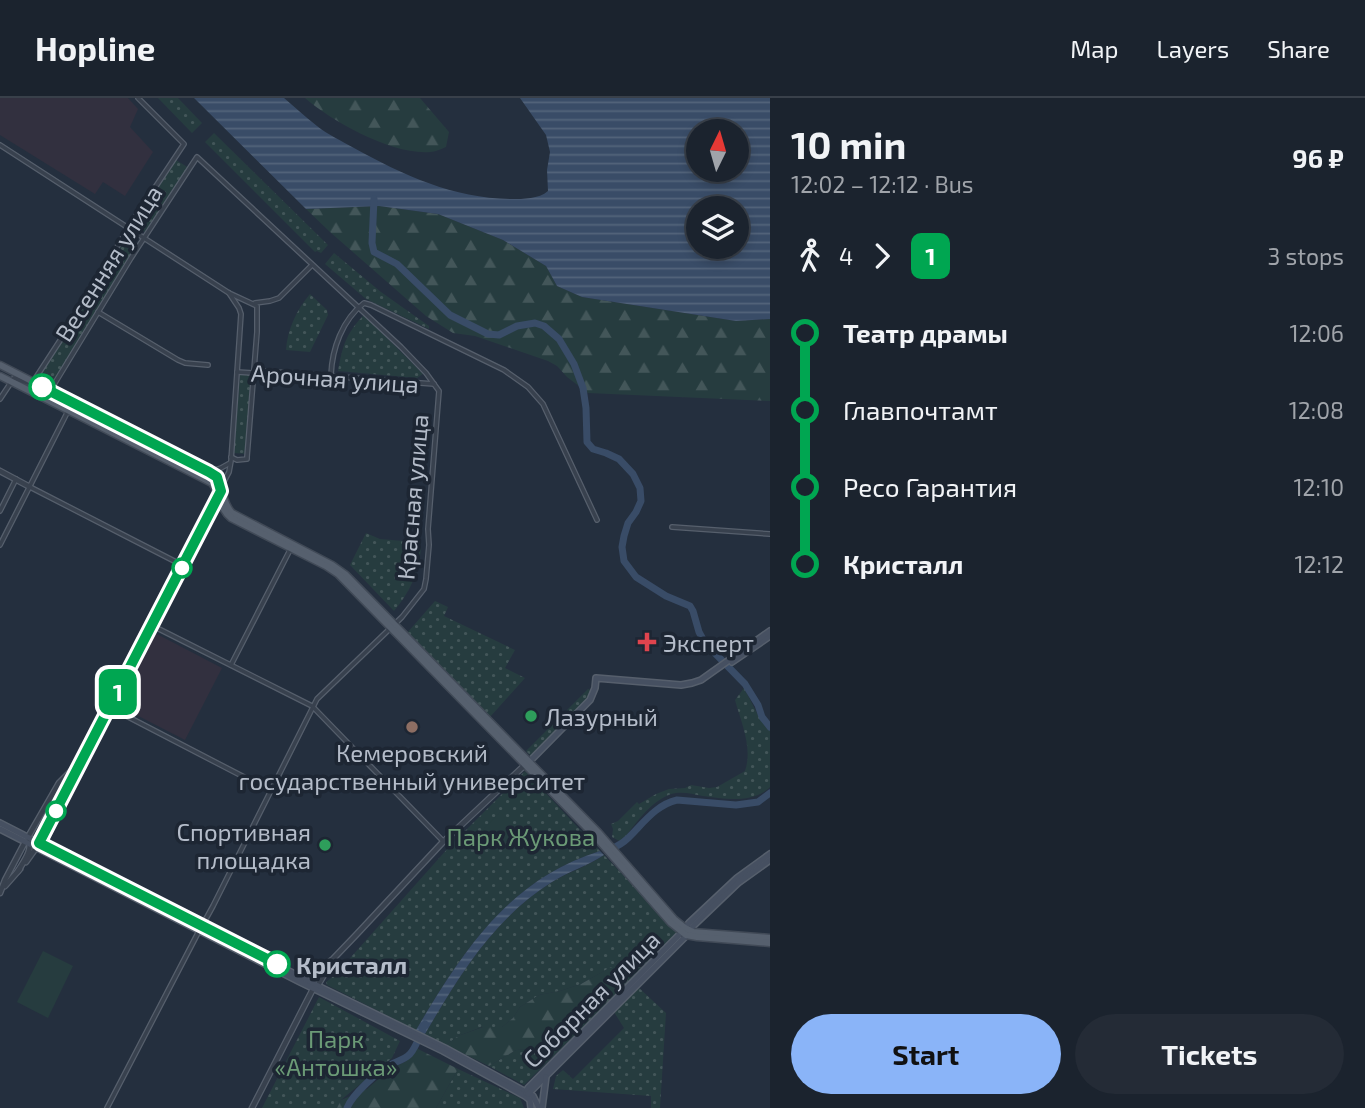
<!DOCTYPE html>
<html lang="en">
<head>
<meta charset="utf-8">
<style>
	body { margin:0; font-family:"Exo 2",sans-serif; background:#242b36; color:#f1f3f6; height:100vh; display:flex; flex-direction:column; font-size:26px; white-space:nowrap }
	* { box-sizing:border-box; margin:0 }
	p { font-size:23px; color:#a0a4aa }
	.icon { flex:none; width:38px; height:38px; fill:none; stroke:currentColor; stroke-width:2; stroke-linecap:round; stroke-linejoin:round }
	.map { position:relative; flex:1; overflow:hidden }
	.drawer { display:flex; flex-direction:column; background:#1b232e; width:595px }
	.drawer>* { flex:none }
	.badge { padding:0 14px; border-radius:10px; font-size:24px; line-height:46px }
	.needle { width:46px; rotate:5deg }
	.fabs { position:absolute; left:686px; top:21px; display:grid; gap:14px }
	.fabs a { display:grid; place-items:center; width:63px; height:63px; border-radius:50%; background:#1b232e; box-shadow:0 4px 10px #0003,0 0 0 2px #39404a; font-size:35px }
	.map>.badge { position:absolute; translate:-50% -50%; box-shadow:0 0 0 4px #fff }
	.legs { display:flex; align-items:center; gap:10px; height:77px; padding:0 21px; font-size:23px }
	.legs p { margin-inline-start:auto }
	.summary { display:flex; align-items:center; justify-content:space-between; height:119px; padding:0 21px }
	h1 { font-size:38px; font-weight:700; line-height:52px }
	.action { display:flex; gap:14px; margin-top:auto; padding:14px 21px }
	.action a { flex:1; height:80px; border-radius:42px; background:#8ab4f8; color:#111; font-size:28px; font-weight:700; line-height:80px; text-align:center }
	.action a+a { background:#242b36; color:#f1f3f6 }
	ul { padding:0 21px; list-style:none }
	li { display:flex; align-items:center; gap:24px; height:77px; font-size:26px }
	li i { display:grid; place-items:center; width:10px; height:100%; margin:0 9px; background:currentColor }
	li i::after { content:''; width:18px; height:18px; margin:-9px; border:5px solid; border-radius:50%; background:#1b232e }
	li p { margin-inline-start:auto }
	li:first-child i { background:linear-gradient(#0000 50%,currentColor 0) }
	li:last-child i { background:linear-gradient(currentColor 50%,#0000 0) }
	header { display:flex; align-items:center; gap:42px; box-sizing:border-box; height:98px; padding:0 35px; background:#1b232e; border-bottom:2px solid #39404a }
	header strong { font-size:33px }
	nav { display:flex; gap:38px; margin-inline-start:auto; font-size:24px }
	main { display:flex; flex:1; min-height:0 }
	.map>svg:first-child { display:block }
</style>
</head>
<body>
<header>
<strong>Hopline</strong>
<nav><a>Map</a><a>Layers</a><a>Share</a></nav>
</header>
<main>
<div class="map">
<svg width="770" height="1010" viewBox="0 0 770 1010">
	<defs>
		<pattern id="grass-dots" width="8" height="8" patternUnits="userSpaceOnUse" patternTransform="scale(1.75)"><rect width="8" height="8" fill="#263c3f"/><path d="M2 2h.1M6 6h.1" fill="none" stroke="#435659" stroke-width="1.8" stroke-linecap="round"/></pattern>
		<pattern id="forest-firs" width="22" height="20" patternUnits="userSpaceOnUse" patternTransform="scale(1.75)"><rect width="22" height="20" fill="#263c3f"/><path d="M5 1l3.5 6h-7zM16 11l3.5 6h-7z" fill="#435659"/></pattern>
		<pattern id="water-rules" width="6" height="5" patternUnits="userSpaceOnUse" patternTransform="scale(1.75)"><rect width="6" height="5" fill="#394c67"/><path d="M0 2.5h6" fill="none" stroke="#53647b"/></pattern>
	</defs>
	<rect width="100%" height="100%" fill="#242f3e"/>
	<!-- medical -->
	<g fill="#32303f">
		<path d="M0,0H128L138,11L130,29L153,54L125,98L103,84L95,96L0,37Z"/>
		<path d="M153,534L222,570L185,642L115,606Z"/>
	</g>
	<!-- grass -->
	<g fill="url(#grass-dots)">
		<path d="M158,0H178L202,25L192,35Z"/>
		<path d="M214,35L328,147L321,155L317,153L315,154L205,44Z"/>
		<path d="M176,62L189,70L148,136L134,127Z"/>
		<path d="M123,142L136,150L54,283L40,276Z"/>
		<path d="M334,155L381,194L429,228V231L366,201L325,166Z"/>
		<path d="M310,196L327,212L328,217L310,254L286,252C287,232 297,211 310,196Z"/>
		<path d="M364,217L423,276L417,280L338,273C342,249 346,235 364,217Z"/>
		<path d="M240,275L252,276L246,356L234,355Z"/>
		<path d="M366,435L380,441L416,444L421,450C419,474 410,494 394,513L350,467Z"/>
		<path d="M435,503L448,509L444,518L515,552L505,570L525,580L490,619L407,535Z"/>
		<path d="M744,590L759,619L770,633V689C753,706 724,701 703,698C692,696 682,693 671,696C649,704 635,727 621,744L612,739L613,731L611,726L618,723L637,704L639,706L656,696L669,691L685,690L691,687L709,690L717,689L745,673C753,650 741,624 735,602Z"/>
		<path d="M588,591L591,592L592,598L532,659L526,653Z"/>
		<path d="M525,673L600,753C508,782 463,853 416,932L327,887L326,884L335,877L449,749Z"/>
		<path d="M604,757L677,834L661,850L647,842L638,845L627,860L581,886L560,893L539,897L520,909L513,920L502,929H482L458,938L446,947L425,936C459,878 493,821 552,784C569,774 588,768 604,757Z"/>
		<path d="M638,889L666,915L660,1010H651V998L553,991L556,978L563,972L573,981L624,930L614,914Z"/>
		<path d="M319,899L400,943L392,960L341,1002L337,1010H262Z"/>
		<path d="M576,936L524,987L489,968L516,952L532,951L547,945L556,937Z"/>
		<path d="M458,971L520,1000L524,1010H436Z"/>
	</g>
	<!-- forest -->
	<g fill="url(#forest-firs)">
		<path d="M305,0H420L449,34L446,49C441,51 435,54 430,54C392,57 333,24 305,0Z"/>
		<path d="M379,108L438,116L503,142L546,168L557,188L582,199L736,223L770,221V303L588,295L567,279L557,268L548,263L475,238L453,235L426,218L330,134L306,111Z"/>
		<path d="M647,842L661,850L576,936L556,937L547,945L532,951L516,952L489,968L446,947L458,938L483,929H502L513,920L520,909L539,897L560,893L581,886L627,860L638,845Z"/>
		<path d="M416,950L458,971L436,1010H337L341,1002L367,991L390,971L405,964Z"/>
	</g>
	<!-- garden -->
	<g fill="#263c3f">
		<path d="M500,714L515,729L498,746L483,732Z"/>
		<path d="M43,853L73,868L48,920L17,904Z"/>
	</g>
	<!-- water -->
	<g fill="url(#water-rules)" fill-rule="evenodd">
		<path d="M194,0H284C295,9 305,19 317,28C328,37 342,43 354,50C403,77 455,101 512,101C523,101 539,101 548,93L547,72L550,54L546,37L520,0H770V221L736,223L582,199L557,188L546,168L503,142L438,116L379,108L306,111ZM698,33H737V72H698ZM698,110H737V149H698Z"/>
		<path d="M600,753L604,757C588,768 569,773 552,784C493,821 459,878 425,936L416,932C463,853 508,782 600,753Z"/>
	</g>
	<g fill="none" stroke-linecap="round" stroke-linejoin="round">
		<!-- river -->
		<g stroke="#394c67" stroke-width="7">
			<path d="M374,101L372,145L374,154L397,166L450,217L488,236L499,237L517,228L535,225L544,228L559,241L574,266L583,290L586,310L587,344L593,351L606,355L619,361L633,376L640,390L641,403L636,414L628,425L624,438L622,449L624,463L636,479L666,498L690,508L693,513L699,534L705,545L745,586L758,607L762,619L770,629"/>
			<path d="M607,753C613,750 621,747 627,741C642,727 655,707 677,702L736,707L758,704L770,695"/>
			<path d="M347,1010C352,997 378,973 390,967C397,963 404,962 410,956C417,948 420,936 425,926"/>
		</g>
		<!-- minor casing -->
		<g stroke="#565f6c" stroke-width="6">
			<g id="minor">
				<path d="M0,47L229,195L257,208V234L247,359V361L237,362L231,359"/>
				<path d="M255,205L270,203L279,200L312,167"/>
				<path d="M98,214L178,262L185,265L208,267"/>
				<path d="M237,274L253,275L262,273L434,286"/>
				<path d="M331,277C332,251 342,222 364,205L371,207L504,272L528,289L543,306L597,422"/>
				<path d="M33,293L45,296L50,293L131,160L197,59L401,249L426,275L439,293L428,431L429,447L426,481L424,491L402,519L317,601L213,808L202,828"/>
				<path d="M0,301L14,280L28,285L33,284L61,241L134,121L184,46L138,0"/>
				<path d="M212,373L221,370L230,365"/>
				<path d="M30,389L180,466"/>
				<path d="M221,389L229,374L231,363L241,216L239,210L229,195"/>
				<path d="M0,413L16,381"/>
				<path d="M672,429L770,436"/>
				<path d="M0,447L68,313"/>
				<path d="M151,527L312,608L443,743"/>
				<path d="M231,567L291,450"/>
				<path d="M111,610L271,693"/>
				<path d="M62,700L219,400"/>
				<path d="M39,745L62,700"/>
				<path d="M107,1010L199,833"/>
			</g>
		</g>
		<!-- tertiary casing -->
		<g stroke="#565f6c" stroke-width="7">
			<g id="tertiary">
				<path d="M0,373L30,389"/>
				<path d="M26,764L36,750"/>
				<path d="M18,773C24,763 34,751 28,739L59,685L77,667L204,418L217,396"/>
				<path d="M5,788L20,771"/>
				<path d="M0,795L5,782L25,744"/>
				<path d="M312,884L326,866L333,861L356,837L442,745L526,666"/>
				<path d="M318,887L333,862"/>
				<path d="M252,1010L313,891"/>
			</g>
		</g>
		<!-- secondary casing -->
		<g stroke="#565f6c" stroke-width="8">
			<g id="secondary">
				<path d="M732,564L770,538"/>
				<path d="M529,664L590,602L595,590L596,580L681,587L692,585L701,582L770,533"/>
				<path d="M0,725L324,891L445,950L533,998L539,1010"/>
				<path d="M0,731L300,884L443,953L525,998L530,1002L531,1010"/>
				<path d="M526,995L528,990L679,837L689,825L737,780L770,756"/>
				<path d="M528,996L684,840L694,827L738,785L770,762"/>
				<path d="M542,1010L546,979"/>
			</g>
		</g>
		<!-- primary casing -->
		<g stroke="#414a57" stroke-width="9">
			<g id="primary">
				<path d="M0,267L214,376C224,387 221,404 232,415L332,467L346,477L598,734L674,821L685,830L693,834L770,840"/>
				<path d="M0,278L212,385C221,398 219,410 231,420L326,468L338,476L594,737L671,825L686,837L697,839L770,845"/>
			</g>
		</g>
		<!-- minor -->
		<use href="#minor" stroke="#38414e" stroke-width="3.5"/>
		<!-- tertiary -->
		<use href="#tertiary" stroke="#38414e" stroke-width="4.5"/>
		<!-- secondary -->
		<use href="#secondary" stroke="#465061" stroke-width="5"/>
		<!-- primary -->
		<use href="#primary" stroke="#56606e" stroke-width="6"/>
	</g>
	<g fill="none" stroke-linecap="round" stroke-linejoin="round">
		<!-- line-1 casing -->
		<g stroke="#fff" stroke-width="16">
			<path id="line-1" d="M42,289L209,374L217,379L221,393L39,745L277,866"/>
		</g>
		<!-- line-1 -->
		<use href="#line-1" stroke="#00a651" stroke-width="10"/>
	</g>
	<!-- markers -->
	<g fill="#fff" stroke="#00a651" stroke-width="3.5">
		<circle cx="42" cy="289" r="12"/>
		<circle cx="182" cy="470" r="9"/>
		<circle cx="56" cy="713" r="9"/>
		<circle cx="277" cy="866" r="12"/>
	</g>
	<path fill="#e0444e" stroke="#1d2633" stroke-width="2.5" d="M643.5 533.5h7v7h7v7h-7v7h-7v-7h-7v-7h7z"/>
	<g fill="#2e9e5b" stroke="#1d2633" stroke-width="2.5">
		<circle cx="531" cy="618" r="7"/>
		<circle cx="325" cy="747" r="7"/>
	</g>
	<circle fill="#8d6e63" stroke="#1d2633" stroke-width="2.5" cx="412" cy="629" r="7"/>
	<g text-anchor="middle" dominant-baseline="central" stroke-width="7" stroke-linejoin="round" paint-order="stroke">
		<!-- street labels -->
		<g font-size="24" fill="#b4bcc9" stroke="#1d2633">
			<text transform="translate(108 165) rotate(-58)">Весенняя улица</text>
			<text transform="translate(335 280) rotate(4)">Арочная улица</text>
			<text transform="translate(412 399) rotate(-85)">Красная улица</text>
			<text transform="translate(591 901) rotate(-45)">Соборная улица</text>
		</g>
		<!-- poi labels -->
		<g font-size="24" fill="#b4bcc9" stroke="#1d2633" text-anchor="start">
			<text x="663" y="544">Эксперт</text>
			<text x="545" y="618">Лазурный</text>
			<text x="412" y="654" text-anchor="middle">Кемеровский<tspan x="412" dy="28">государственный университет</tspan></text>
			<text x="311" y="733" text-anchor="end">Спортивная<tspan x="311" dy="28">площадка</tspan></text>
		</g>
		<!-- park labels -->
		<g font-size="24" fill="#6b9a76" stroke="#1d2633">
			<text x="521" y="738">Парк Жукова</text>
			<text x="336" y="940">Парк<tspan x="336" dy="28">«Антошка»</tspan></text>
		</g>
		<!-- stop labels -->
		<g font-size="24" font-weight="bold" fill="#b4bcc9" stroke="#1d2633" text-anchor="start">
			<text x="296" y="866">Кристалл</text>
		</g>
	</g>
</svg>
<div class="fabs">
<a><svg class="needle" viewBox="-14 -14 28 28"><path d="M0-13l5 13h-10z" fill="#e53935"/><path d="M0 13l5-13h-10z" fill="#a0a4aa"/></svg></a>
<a><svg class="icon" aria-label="layers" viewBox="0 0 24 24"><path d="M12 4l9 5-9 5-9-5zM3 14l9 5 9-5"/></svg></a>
</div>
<b class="badge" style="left:118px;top:594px;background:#00a651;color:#fff">1</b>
</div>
<section class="drawer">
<div class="summary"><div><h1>10 min</h1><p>12:02 – 12:12 · Bus</p></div><b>96 ₽</b></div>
<div class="legs"><svg class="icon" aria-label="walk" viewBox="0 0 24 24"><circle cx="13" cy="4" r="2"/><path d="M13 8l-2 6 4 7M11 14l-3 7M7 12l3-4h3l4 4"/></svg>4<svg class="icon" aria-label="forward" viewBox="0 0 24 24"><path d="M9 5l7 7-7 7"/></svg><b class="badge" style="background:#00a651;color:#fff">1</b><p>3 stops</p></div>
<ul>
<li><i style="color:#00a651"></i><b>Театр драмы</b><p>12:06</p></li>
<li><i style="color:#00a651"></i><span>Главпочтамт</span><p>12:08</p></li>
<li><i style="color:#00a651"></i><span>Ресо Гарантия</span><p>12:10</p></li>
<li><i style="color:#00a651"></i><b>Кристалл</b><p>12:12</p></li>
</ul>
<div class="action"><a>Start</a><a>Tickets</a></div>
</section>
</main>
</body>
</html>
